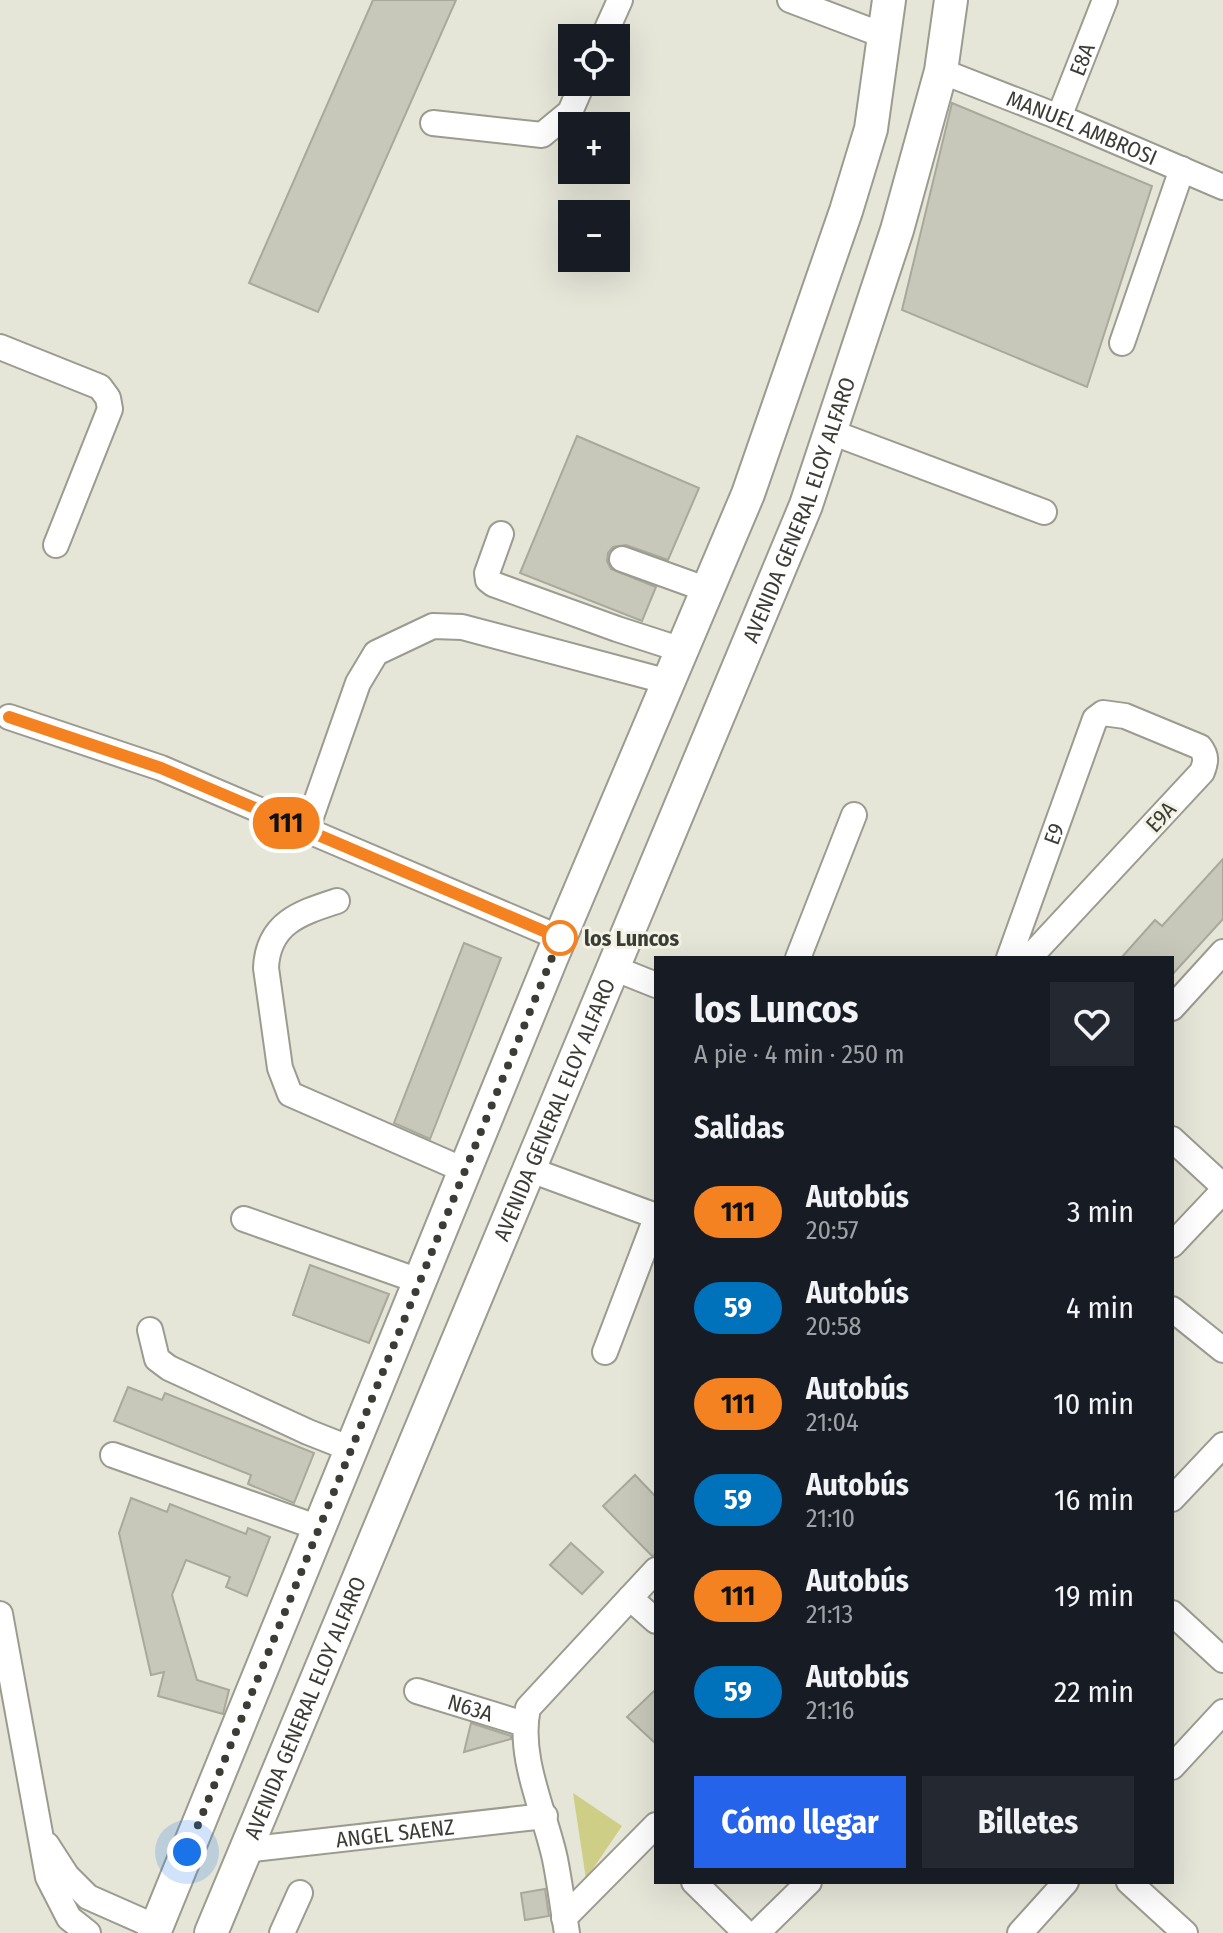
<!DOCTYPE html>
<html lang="es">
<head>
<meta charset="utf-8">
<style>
	body { margin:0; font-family:"Fira Sans Condensed",sans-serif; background:#242831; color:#f1f3f6; height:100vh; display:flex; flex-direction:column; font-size:30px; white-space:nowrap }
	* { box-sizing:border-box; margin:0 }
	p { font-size:26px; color:#9ea1a6 }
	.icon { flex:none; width:44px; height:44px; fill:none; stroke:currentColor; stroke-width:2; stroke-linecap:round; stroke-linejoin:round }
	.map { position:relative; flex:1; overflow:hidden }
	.panel { position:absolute; left:654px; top:956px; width:520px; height:928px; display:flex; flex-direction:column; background:#171b24; border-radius:0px; box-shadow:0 8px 32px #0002 }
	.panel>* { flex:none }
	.badge { padding:0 16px; border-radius:26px; font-size:28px; line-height:52px }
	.controls { position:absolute; left:558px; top:24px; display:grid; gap:16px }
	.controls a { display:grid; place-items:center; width:72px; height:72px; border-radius:0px; background:#171b24; box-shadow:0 8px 32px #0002; font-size:40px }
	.you { position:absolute; width:40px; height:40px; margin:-20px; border:6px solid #fff; border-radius:50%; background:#1a73e8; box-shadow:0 0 0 12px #1a73e833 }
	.map>.badge { position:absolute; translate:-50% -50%; box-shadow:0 0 0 4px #fff }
	h2 { padding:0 40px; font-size:30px; line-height:72px }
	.round { display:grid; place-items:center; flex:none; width:84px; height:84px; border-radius:0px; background:#242831 }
	.head { display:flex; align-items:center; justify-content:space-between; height:136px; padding:0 40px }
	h1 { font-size:38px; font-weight:700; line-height:60px }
	.cta { display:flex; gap:16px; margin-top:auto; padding:16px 40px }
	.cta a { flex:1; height:92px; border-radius:0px; background:#2563eb; color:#fff; font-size:32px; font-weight:700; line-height:92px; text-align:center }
	.cta a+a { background:#242831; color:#f1f3f6 }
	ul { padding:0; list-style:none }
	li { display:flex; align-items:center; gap:24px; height:96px; padding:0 40px }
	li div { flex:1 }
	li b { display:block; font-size:30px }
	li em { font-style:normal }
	li .badge { min-width:88px; font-weight:700; text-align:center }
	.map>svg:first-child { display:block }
</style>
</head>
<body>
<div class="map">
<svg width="1223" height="1933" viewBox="0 0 1223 1933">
	<rect width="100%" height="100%" fill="#e5e5d8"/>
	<!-- green -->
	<path fill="#cfce87" d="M573,1793L622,1826L586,1879Z"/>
	<!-- building -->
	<g fill="#c7c8ba" stroke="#a8a89b" stroke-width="2">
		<path d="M373,0H456L318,312L249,283Z"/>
		<path d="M952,103L1152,186L1087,387L902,310Z"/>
		<path d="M577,436L699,488L668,560L626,545L613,547L608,553L607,561L611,569L656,587L642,621L520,573Z"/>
		<path d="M1223,859V919L1172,975V958H1121L1155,920L1162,926Z"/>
		<path d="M464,943L501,958L430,1139L394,1123Z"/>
		<path d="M310,1265L389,1294L369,1343L293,1315Z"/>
		<path d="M128,1387L162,1400L165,1393L314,1453L294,1503L248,1484L251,1475L114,1421Z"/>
		<path d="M635,1475L656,1497V1555L652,1556L603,1506Z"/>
		<path d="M131,1498L167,1512L170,1504L246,1534L248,1528L270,1537L247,1596L226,1587L230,1577L186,1560L172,1595L197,1680L229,1690L223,1714L158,1696L164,1672L151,1675L119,1533Z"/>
		<path d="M571,1543L603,1572L582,1594L550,1565Z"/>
		<path d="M656,1689V1744L627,1717Z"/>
		<path d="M471,1723L511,1736V1739L464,1752Z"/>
		<path d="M545,1889L549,1916L525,1920L521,1893Z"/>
	</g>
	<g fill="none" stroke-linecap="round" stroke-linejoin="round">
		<!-- minor casing -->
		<g stroke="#9b9b8f" stroke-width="28">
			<g id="minor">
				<path d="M790,0L885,36"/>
				<path d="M603,38L620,0"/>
				<path id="s1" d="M941,71L1059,117L1223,187"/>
				<path id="s2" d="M1059,117L1105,0"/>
				<path d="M433,123L542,135L570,112L583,82"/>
				<path d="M1122,343L1182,169"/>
				<path d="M0,347L100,387L108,398L110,409L56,545"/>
				<path d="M831,432L1044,512"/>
				<path d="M501,534L487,573L488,580L493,584L617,629L682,650"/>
				<path d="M622,559L708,590"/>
				<path d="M9,717L161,768L560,938"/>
				<path d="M306,831L358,683L376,653L433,626L462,627L669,682"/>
				<path d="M337,901C300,913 268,923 266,968L280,1068L290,1094L464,1170"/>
				<path d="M798,958L854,815"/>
				<path id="s3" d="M1009,958L1095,719L1103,713L1125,716L1200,747C1207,756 1206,762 1202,772L1029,958"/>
				<path d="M611,967L656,985"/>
				<path d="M1172,1008L1223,952"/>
				<path d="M1172,1139L1223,1186"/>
				<path d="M528,1169L656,1216"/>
				<path d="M244,1219L419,1281"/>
				<path d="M1172,1245L1223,1191"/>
				<path d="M1172,1309L1223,1350"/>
				<path d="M150,1330L157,1359L169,1368L308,1432L351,1449"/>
				<path d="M605,1352L656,1218"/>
				<path d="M113,1455L319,1528"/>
				<path d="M1172,1499L1223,1445"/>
				<path d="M630,1598L656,1621"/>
				<path d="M1172,1613L1223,1660"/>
				<path d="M0,1614L48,1877L69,1918L88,1933"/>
				<path id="s4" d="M417,1691L524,1724"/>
				<path d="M1172,1767L1223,1712"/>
				<path d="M47,1845L67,1876L88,1897L156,1927"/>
				<path id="s5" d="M244,1850L545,1816"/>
				<path d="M694,1882L746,1933"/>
				<path d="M1129,1882L1185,1933"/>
				<path d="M564,1918L656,1825"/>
				<path d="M282,1933L300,1893"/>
				<path d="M567,1933C563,1909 560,1884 555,1859C545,1812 517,1757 528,1708L656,1570"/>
				<path d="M757,1933L809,1882"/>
				<path d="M1020,1933L1066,1882"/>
			</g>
		</g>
		<!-- major casing -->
		<g stroke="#9b9b8f" stroke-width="36">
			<g id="major">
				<path d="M154,1933L551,959L748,494L846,211L871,129L889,0"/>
				<path id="s6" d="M211,1933L806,505L897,230L941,71L951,0"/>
			</g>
		</g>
		<!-- minor -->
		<use href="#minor" stroke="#fff" stroke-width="24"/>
		<!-- major -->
		<use href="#major" stroke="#fff" stroke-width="32"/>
	</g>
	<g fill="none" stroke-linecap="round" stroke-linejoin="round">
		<!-- line casing -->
		<g stroke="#fff" stroke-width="18">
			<path id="line" d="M9,717L161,768L560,938"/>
		</g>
		<!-- line -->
		<use href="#line" stroke="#f58220" stroke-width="12"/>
		<!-- walk -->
		<path stroke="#3c3c37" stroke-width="8" stroke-dasharray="0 14.4" d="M187,1852L560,938"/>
	</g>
	<!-- markers -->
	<circle fill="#fff" stroke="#f58220" stroke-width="4" cx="560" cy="938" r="16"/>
	<g text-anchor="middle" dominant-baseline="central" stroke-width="6" stroke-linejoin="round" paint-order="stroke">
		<!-- street labels -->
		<g font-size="22" fill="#3c3c37" stroke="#f2f3e5">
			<text stroke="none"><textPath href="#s2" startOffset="62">E8A</textPath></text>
			<text stroke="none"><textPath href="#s1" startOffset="152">MANUEL AMBROSI</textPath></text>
			<text stroke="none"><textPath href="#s6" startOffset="1540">AVENIDA GENERAL ELOY ALFARO</textPath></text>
			<text transform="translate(1161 817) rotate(-47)">E9A</text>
			<text stroke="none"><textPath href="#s3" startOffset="132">E9</textPath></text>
			<text stroke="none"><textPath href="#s6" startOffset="892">AVENIDA GENERAL ELOY ALFARO</textPath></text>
			<text stroke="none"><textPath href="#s6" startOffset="244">AVENIDA GENERAL ELOY ALFARO</textPath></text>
			<text stroke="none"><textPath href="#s4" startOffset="56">N63A</textPath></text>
			<text stroke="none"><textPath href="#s5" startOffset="152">ANGEL SAENZ</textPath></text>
		</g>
		<!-- stop labels -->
		<g font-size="22" font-weight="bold" fill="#3c3c37" stroke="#f2f3e5" text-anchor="start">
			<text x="584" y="938">los Luncos</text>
		</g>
	</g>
</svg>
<div class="controls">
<a><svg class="icon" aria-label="locate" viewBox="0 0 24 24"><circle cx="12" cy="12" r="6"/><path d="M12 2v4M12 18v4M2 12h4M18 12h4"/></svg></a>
<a>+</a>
<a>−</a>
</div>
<div class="you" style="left:187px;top:1852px"></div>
<b class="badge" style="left:286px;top:823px;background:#f58220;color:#111">111</b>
<section class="panel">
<div class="head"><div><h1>los Luncos</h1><p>A pie · 4 min · 250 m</p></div><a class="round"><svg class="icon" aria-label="heart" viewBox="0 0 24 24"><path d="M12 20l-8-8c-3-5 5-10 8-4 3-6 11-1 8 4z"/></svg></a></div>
<h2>Salidas</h2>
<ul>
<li><span class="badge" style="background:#f58220;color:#111">111</span><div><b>Autobús</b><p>20:57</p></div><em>3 min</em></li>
<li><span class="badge" style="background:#0072bc;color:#fff">59</span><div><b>Autobús</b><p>20:58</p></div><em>4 min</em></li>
<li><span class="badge" style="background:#f58220;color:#111">111</span><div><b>Autobús</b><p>21:04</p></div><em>10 min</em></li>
<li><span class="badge" style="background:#0072bc;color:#fff">59</span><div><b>Autobús</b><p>21:10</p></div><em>16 min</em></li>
<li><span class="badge" style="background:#f58220;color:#111">111</span><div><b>Autobús</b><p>21:13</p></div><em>19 min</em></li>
<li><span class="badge" style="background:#0072bc;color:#fff">59</span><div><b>Autobús</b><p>21:16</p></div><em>22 min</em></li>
</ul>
<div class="cta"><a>Cómo llegar</a><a>Billetes</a></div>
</section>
</div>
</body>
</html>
